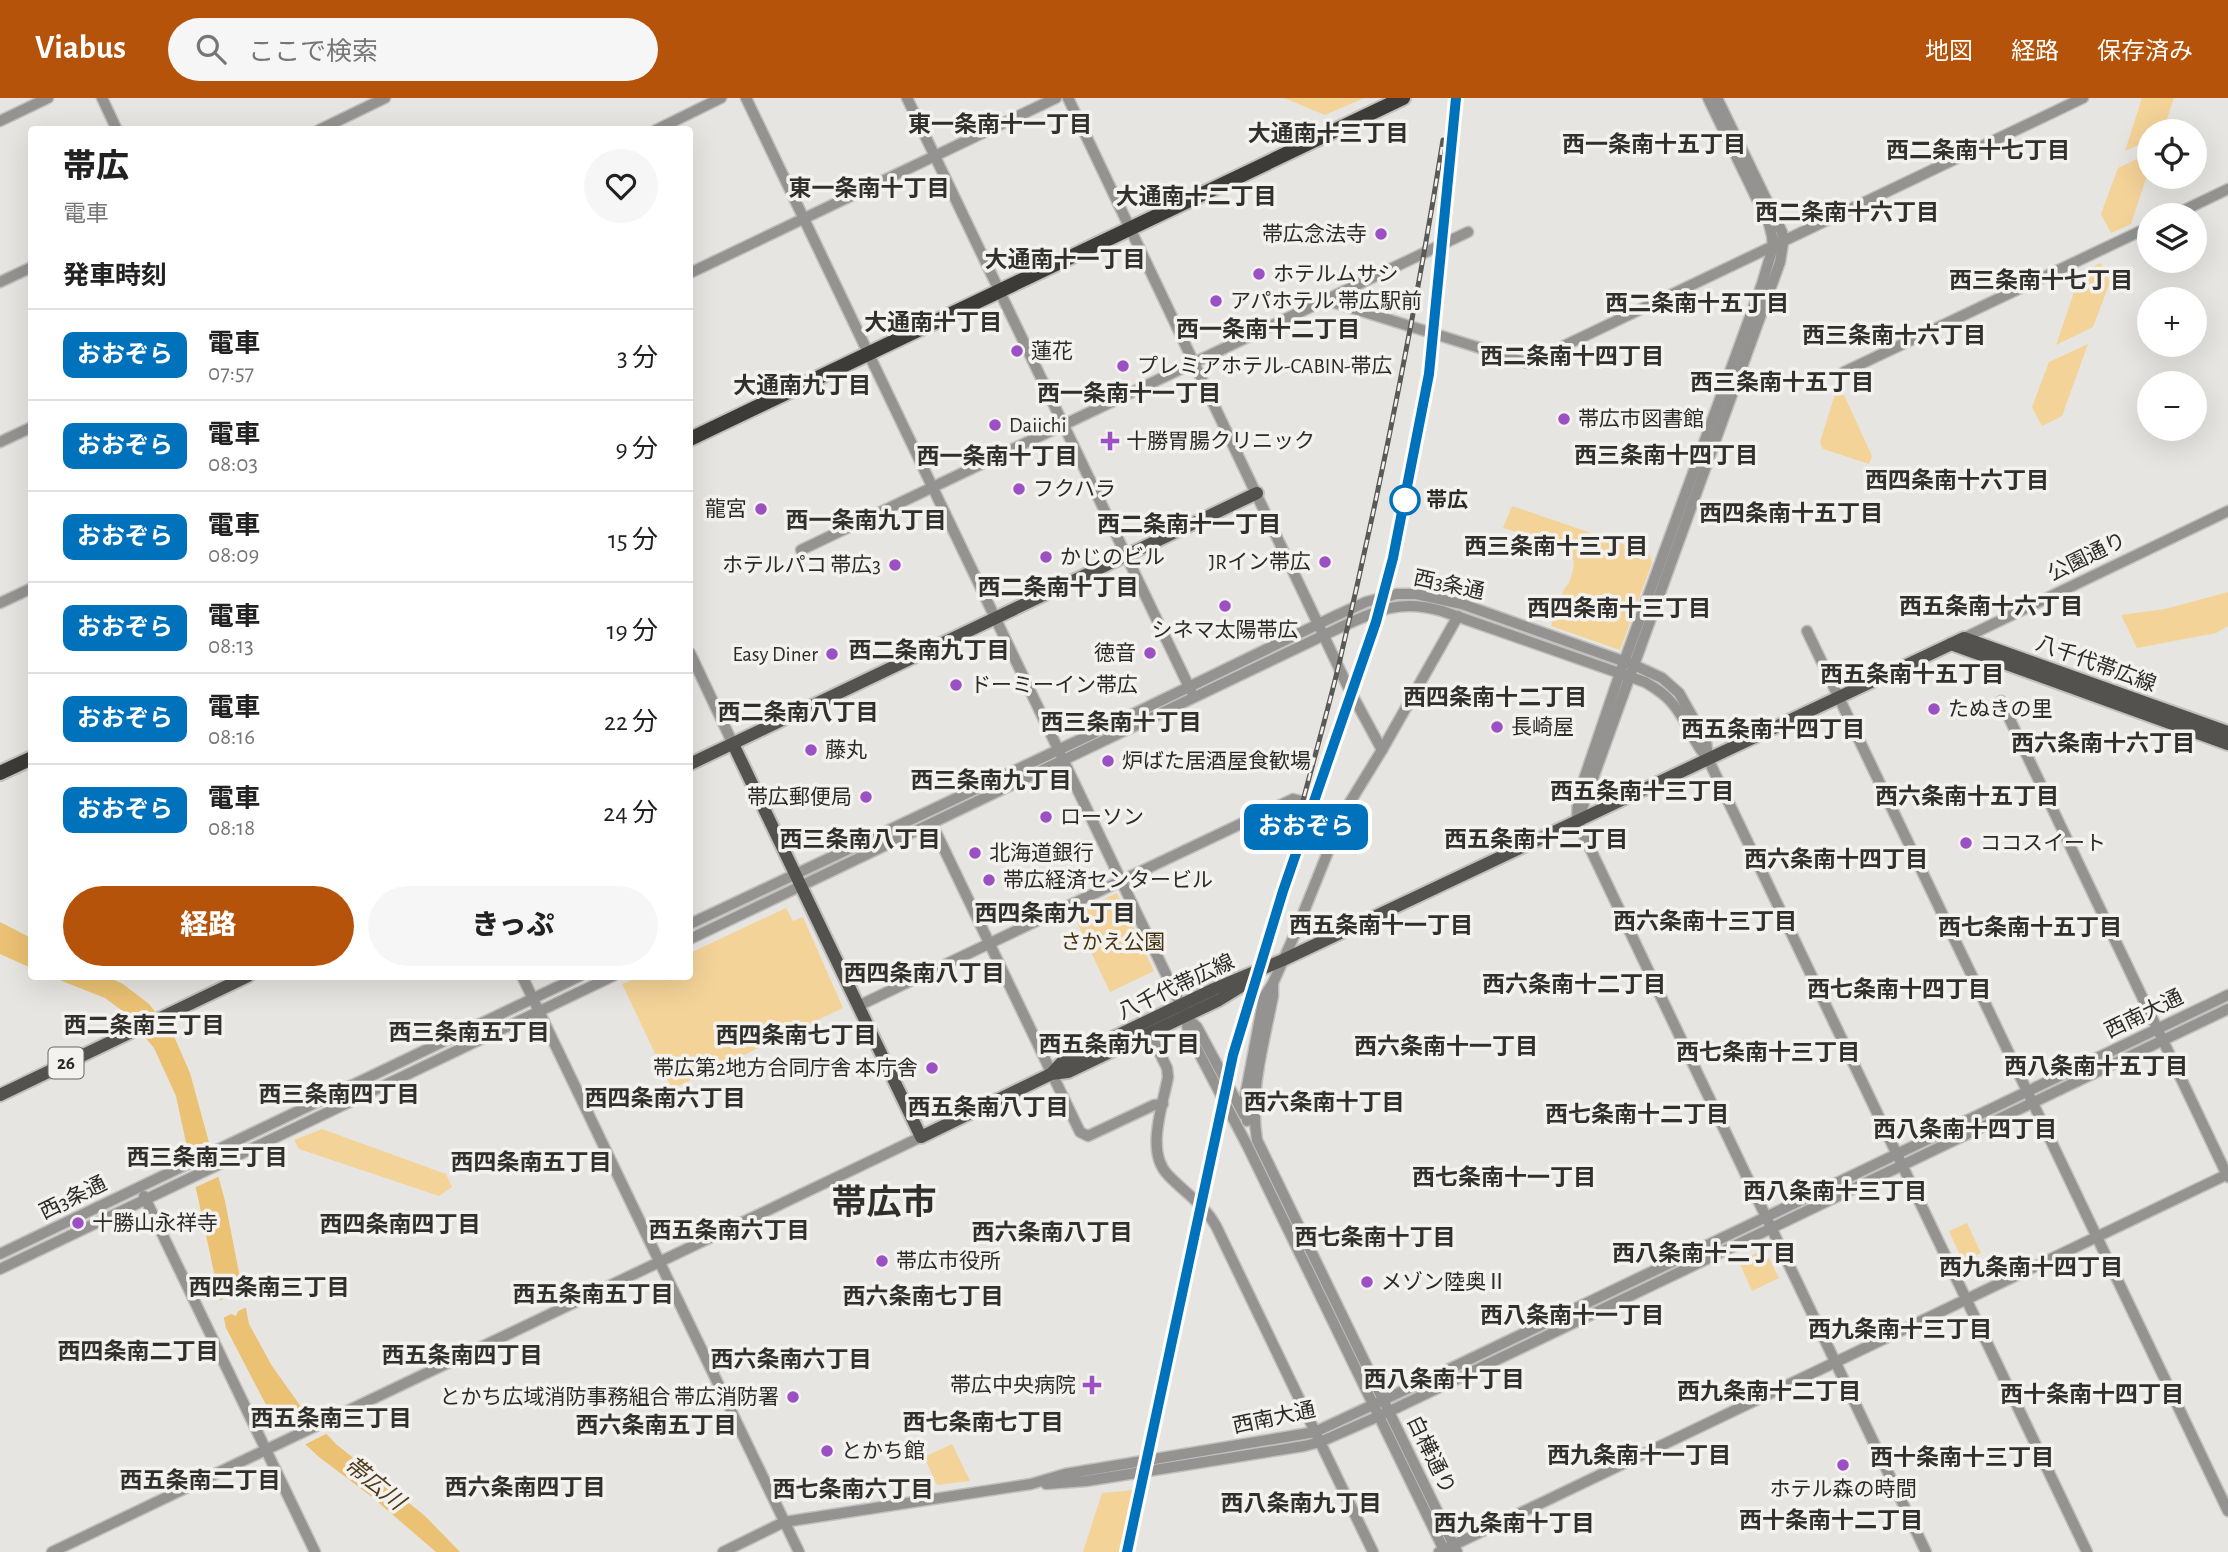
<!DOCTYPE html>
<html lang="ja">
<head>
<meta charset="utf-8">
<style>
	body { margin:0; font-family:"Alegreya Sans","Noto Sans JP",sans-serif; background:#f6f6f6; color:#222; height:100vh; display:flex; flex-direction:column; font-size:26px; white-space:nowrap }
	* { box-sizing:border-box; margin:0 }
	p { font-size:23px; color:#767676 }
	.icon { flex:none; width:38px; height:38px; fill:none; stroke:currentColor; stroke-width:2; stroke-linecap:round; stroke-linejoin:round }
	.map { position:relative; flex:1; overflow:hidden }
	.drawer { position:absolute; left:28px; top:28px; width:665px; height:854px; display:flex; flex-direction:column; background:#fff; border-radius:7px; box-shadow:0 7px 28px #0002 }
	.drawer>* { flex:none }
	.badge { padding:0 14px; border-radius:10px; font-size:24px; line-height:46px }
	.tools { position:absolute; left:2137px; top:21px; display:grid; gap:14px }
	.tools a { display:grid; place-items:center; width:70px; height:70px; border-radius:50%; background:#fff; box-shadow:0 7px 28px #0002; font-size:35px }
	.map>.badge { position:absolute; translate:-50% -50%; box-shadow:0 0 0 4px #fff }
	h2 { padding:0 35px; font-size:26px; line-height:63px }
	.round { display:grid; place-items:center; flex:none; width:74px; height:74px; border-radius:37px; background:#f6f6f6 }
	.overview { display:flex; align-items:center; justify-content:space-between; height:119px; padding:0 35px }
	h1 { font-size:33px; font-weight:800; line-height:52px }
	.button { display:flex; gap:14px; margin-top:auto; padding:14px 35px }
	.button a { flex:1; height:80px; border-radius:42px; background:#b45309; color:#fff; font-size:28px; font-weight:800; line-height:80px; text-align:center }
	.button a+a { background:#f6f6f6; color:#222 }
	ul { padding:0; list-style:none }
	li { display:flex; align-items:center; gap:21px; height:91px; padding:0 35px; border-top:2px solid #e0e0e0 }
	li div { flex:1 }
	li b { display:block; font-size:26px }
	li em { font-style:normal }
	li .badge { min-width:77px; font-weight:700; text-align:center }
	header { display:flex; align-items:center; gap:42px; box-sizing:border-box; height:98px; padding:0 35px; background:#b45309; color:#fff }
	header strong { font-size:33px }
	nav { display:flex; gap:38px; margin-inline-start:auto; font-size:24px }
	.search { width:490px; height:63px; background:#f6f6f6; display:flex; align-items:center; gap:18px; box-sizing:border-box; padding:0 24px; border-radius:38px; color:#767676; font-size:26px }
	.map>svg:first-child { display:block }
</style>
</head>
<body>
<header>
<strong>Viabus</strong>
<div class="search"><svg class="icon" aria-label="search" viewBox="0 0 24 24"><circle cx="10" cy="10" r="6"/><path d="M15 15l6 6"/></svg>ここで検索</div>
<nav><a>地図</a><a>経路</a><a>保存済み</a></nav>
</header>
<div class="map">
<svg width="2228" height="1454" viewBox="0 0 2228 1454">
	<rect width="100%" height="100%" fill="#e7e5e1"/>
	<!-- green -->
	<g fill="#f4d398">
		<path d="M1284,0H1364L1325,17Z"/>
		<path d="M2142,0H2174L2163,33H2149V42L2125,53Z"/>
		<path d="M2149,55V71L2131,126L2111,135L2101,116L2118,70Z"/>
		<path d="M2101,165L2110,184L2093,229L2056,247L2081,174Z"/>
		<path d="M2088,246L2062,318L2042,328L2032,309L2049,264Z"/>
		<path d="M1835,296L1844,297L1872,358L1869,366L1823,351L1820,344Z"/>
		<path d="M1512,408L1649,455L1652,465L1620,552L1551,528L1564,491L1569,485L1573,472L1574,464L1571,457L1562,447L1503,430Z"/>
		<path d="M2228,494V528L2216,535L2137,550L2121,517L2165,511Z"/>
		<path d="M1117,795L1154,873L1110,894L1073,816Z"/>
		<path d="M786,810L793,823L803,819L843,910L672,991L622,886L639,879L690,878V855Z"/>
		<path d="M322,1031L446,1076L452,1089L439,1098L299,1051L294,1042Z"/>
		<path d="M1967,1125L1981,1155L1963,1164L1949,1133Z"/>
		<path d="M1758,1154L1762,1163L1769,1160L1779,1180L1752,1193L1739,1164Z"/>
		<path d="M952,1346L970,1383L937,1387L924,1359Z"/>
		<path d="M1134,1392L1120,1454H1083L1102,1395Z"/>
	</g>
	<!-- water -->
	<g fill="#ebc173">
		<path d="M0,824L31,840V870L0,856Z"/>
		<path d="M52,879H108L123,886L149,906L173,936L190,975L225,1103L249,1226L272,1268L302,1310L336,1346L425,1418L460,1454H436L372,1399L319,1359L279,1322L265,1305L226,1230L176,998L154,950L124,914L105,900Z"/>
	</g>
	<!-- pier -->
	<g fill="#e7e5e1">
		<path d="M212,1043L222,1077L194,1090L186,1055Z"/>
		<path d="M245,1190L249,1208L238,1213L236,1218L231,1216L221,1221L217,1204L227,1199L229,1194L235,1195Z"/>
		<path d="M313,1316L330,1334L302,1348L282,1330Z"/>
	</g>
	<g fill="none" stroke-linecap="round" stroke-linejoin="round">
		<!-- minor casing -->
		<g stroke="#c1c0bc" stroke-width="13">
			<g id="minor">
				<path d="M102,0L117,32"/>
				<path d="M746,0L1186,918L1188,934L1247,1047L1445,1454"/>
				<path d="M907,0L1191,593"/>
				<path d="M1068,0L1348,589L1382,652"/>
				<path d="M1708,0L1769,126L1772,138L1773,149L1762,186L1620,575L1578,699L1577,723L1926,1454"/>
				<path d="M0,23L48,0"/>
				<path d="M319,32L385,0"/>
				<path d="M656,32L721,0"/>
				<path d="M2174,117L2228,91"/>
				<path d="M690,175L1056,0"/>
				<path d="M0,184L32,169"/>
				<path d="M1326,202L1528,265L2083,0"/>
				<path d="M1844,274L2149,129"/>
				<path d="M0,344L32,329"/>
				<path d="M801,452L1468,134"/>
				<path d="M0,505L32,490"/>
				<path d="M1807,533L2228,1413"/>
				<path d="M1964,540L2228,413"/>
				<path d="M690,555L733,646"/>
				<path d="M2001,603L2228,1079"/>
				<path d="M1580,716L1780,164L1783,145L1782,134L1717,0"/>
				<path d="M932,726L1080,1034L1088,1038L1154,1007L1163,1006"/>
				<path d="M690,826L1092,636L1335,518L1366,504L1397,496H1416L1462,506L1634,567L1662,580L1679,595L1706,643L1708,661"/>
				<path d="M690,841L1341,529C1379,512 1400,501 1442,513L1645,584C1655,590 1665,596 1672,605C1687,622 1692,643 1708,661L2087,1454"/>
				<path d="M522,878L799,1454"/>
				<path d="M1273,885V898C1264,945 1249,994 1257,1042L1457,1454"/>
				<path d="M858,908L1293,701L1344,714"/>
				<path d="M1186,919L1197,929L1244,1017"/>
				<path d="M1150,935L1167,970L1168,979C1163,1007 1145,1054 1168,1077C1185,1095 1204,1106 1216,1128L1373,1454"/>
				<path d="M1247,1023L1245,999L1264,899L1273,885L1294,838L1344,714L1382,652L1458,518"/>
				<path d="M144,1098L315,1454"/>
				<path d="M0,1156L580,878"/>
				<path d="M0,1171L613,878"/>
				<path d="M1046,1386L1086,1383L1304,1348L1320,1344L1388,1314L2228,911"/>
				<path d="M52,1454L921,1039"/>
				<path d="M723,1454L784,1424L1031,1386L1065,1376L1315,1334L1441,1275L2228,897"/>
				<path d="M1439,1454L2228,1076"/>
			</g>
		</g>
		<!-- major casing -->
		<g stroke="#c1c0bc" stroke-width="16">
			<g id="major">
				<path d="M1951,546L2228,646"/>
				<path d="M733,646L921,1039L1051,976L1068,974L1219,902L1250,883"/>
				<path d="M690,666L1257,395"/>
				<path d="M1051,976L1062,964L1214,891L1283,862L1964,540L2228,634"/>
				<path d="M0,997L248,878"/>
			</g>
		</g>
		<!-- highway casing -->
		<g stroke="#c1c0bc" stroke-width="18">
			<g id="highway">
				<path d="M690,341L1403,0"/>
				<path d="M0,675L32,660"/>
			</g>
		</g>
		<!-- minor -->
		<use href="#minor" stroke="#949392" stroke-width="10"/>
		<!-- major -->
		<use href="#major" stroke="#53524f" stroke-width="12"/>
		<!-- highway -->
		<use href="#highway" stroke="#3c3b38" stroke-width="14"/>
		<!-- rail casing -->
		<g stroke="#595956" stroke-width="5">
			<g id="rail">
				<path d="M1296,729C1310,675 1326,620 1339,566C1380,392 1415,218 1443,42"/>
				<path d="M1127,1454L1233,957L1283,793L1376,524L1393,460L1429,276L1456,0"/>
			</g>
		</g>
		<!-- rail -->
		<use href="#rail" stroke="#f4f2ee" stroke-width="2.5" stroke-dasharray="8" stroke-linecap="butt"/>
	</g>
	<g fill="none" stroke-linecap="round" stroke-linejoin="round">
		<!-- line casing -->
		<g stroke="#fff" stroke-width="16">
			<path id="line" d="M1127,1454L1233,957L1283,793L1376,524L1393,460L1429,276L1456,0"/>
		</g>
		<!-- line -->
		<use href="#line" stroke="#0072bc" stroke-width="10"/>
	</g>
	<!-- markers -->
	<g fill="#9b50c3" stroke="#f4f2ee" stroke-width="2.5">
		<circle cx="1381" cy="136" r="7"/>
		<circle cx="1259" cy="176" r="7"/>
		<circle cx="1216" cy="203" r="7"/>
		<circle cx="1017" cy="253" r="7"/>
		<circle cx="1123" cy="268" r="7"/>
		<circle cx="1564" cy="321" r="7"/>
		<circle cx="995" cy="327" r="7"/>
		<path d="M1106.5 332.5h7v7h7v7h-7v7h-7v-7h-7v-7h7z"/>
		<circle cx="1019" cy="391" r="7"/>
		<circle cx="761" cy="411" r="7"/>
		<circle cx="1046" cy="459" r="7"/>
		<circle cx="1325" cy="464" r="7"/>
		<circle cx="895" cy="467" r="7"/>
		<circle cx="1225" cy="508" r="7"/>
		<circle cx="1150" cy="555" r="7"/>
		<circle cx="832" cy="556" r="7"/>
		<circle cx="956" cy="587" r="7"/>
		<circle cx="1934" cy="611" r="7"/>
		<circle cx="1497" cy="629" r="7"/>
		<circle cx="811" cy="652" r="7"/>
		<circle cx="1108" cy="663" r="7"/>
		<circle cx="866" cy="699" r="7"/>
		<circle cx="1046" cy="719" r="7"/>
		<circle cx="1966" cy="745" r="7"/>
		<circle cx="975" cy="755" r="7"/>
		<circle cx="989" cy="782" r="7"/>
		<circle cx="932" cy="970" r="7"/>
		<circle cx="78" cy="1125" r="7"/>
		<circle cx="882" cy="1163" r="7"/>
		<circle cx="1367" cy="1184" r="7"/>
		<path d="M1088.5 1276.5h7v7h7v7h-7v7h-7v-7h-7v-7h7z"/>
		<circle cx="793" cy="1299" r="7"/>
		<circle cx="827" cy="1353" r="7"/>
		<circle cx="1843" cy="1367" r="7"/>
	</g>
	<circle fill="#fff" stroke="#0072bc" stroke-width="3.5" cx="1405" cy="402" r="14"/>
	<g text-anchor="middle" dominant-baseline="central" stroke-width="7" stroke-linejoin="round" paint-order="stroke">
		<!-- shield labels -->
		<rect fill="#f4f2ee" stroke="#676764" stroke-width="2" x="48.5" y="949.5" width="35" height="31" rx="5"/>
		<g font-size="19" font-weight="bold" fill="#2b2b29">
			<text x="66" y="965">26</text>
		</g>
		<!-- poi labels -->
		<g font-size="21" fill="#2b2b29" stroke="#f4f2ee" text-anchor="start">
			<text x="1367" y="136" text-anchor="end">帯広念法寺</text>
			<text x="1273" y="176">ホテルムサシ</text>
			<text x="1230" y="203">アパホテル 帯広駅前</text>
			<text x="1031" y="253">蓮花</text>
			<text x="1137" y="268">プレミアホテル-CABIN-帯広</text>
			<text x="1578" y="321">帯広市図書館</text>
			<text x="1009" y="327">Daiichi</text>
			<text x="1126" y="343">十勝胃腸クリニック</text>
			<text x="1033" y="391">フクハラ</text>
			<text x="747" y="411" text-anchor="end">龍宮</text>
			<text x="1060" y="459">かじのビル</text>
			<text x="1311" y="464" text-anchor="end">JRイン帯広</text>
			<text x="881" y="467" text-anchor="end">ホテルパコ 帯広3</text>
			<text x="1225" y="532" text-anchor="middle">シネマ太陽帯広</text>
			<text x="1136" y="555" text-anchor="end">徳音</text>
			<text x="818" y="556" text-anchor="end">Easy Diner</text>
			<text x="970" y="587">ドーミーイン帯広</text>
			<text x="1948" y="611">たぬきの里</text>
			<text x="1511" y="629">長崎屋</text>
			<text x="825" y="652">藤丸</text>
			<text x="1122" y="663">炉ばた居酒屋食歓場</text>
			<text x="852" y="699" text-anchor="end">帯広郵便局</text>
			<text x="1060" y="719">ローソン</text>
			<text x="1980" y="745">ココスイート</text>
			<text x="989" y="755">北海道銀行</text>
			<text x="1003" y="782">帯広経済センタービル</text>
			<text x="918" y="970" text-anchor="end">帯広第2地方合同庁舎 本庁舎</text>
			<text x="92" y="1125">十勝山永祥寺</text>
			<text x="896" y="1163">帯広市役所</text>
			<text x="1381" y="1184">メゾン陸奥Ⅱ</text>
			<text x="1076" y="1287" text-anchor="end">帯広中央病院</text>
			<text x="779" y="1299" text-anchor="end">とかち広域消防事務組合 帯広消防署</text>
			<text x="841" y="1353">とかち館</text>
			<text x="1843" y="1391" text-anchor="middle">ホテル森の時間</text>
		</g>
		<!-- stop labels -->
		<g font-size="21" font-weight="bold" fill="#2b2b29" stroke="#f4f2ee" text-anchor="start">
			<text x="1426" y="402">帯広</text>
		</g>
		<!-- street labels -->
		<g font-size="21" fill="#2b2b29" stroke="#f4f2ee">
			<text transform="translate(2087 459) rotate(-26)">公園通り</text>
			<text transform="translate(1449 487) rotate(12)">西3条通</text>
			<text transform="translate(2096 566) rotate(20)">八千代帯広線</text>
			<text transform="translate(1176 889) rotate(-25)">八千代帯広線</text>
			<text transform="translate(2144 916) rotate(-26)">西南大通</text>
			<text transform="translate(73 1100) rotate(-26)">西3条通</text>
			<text transform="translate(1274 1320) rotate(-12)">西南大通</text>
			<text transform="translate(1431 1357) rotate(64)">白樺通り</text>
		</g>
		<!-- park labels -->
		<g font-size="21" fill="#453412" stroke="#f4f2ee">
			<text x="1113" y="844">さかえ公園</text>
		</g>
		<!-- neighbourhood labels -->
		<g font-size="23" font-weight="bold" fill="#31302d" stroke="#f4f2ee">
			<text x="1000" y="27">東一条南十一丁目</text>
			<text x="1328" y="36">大通南十三丁目</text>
			<text x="1654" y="47">西一条南十五丁目</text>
			<text x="1978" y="53">西二条南十七丁目</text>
			<text x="869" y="91">東一条南十丁目</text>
			<text x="1196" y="99">大通南十二丁目</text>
			<text x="1847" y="115">西二条南十六丁目</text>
			<text x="1065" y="162">大通南十一丁目</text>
			<text x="2041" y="183">西三条南十七丁目</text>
			<text x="1697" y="206">西二条南十五丁目</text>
			<text x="933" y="225">大通南十丁目</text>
			<text x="1268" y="232">西一条南十二丁目</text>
			<text x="1894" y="238">西三条南十六丁目</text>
			<text x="1572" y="259">西二条南十四丁目</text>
			<text x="1782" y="285">西三条南十五丁目</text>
			<text x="802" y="288">大通南九丁目</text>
			<text x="1129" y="296">西一条南十一丁目</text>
			<text x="1666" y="358">西三条南十四丁目</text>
			<text x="997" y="359">西一条南十丁目</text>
			<text x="1957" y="383">西四条南十六丁目</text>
			<text x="1791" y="416">西四条南十五丁目</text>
			<text x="866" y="423">西一条南九丁目</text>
			<text x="1189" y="427">西二条南十一丁目</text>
			<text x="1556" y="449">西三条南十三丁目</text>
			<text x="1058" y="490">西二条南十丁目</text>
			<text x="1991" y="509">西五条南十六丁目</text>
			<text x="1619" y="511">西四条南十三丁目</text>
			<text x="929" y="553">西二条南九丁目</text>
			<text x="1912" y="577">西五条南十五丁目</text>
			<text x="1495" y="600">西四条南十二丁目</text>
			<text x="798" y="615">西二条南八丁目</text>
			<text x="1121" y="625">西三条南十丁目</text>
			<text x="1773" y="632">西五条南十四丁目</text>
			<text x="2103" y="646">西六条南十六丁目</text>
			<text x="991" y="683">西三条南九丁目</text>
			<text x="1642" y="694">西五条南十三丁目</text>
			<text x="1967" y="699">西六条南十五丁目</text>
			<text x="860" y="742">西三条南八丁目</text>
			<text x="1536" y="742">西五条南十二丁目</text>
			<text x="1836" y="762">西六条南十四丁目</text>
			<text x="1055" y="816">西四条南九丁目</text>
			<text x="1705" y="824">西六条南十三丁目</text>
			<text x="1381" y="828">西五条南十一丁目</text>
			<text x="2030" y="830">西七条南十五丁目</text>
			<text x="924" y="876">西四条南八丁目</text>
			<text x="1574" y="887">西六条南十二丁目</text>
			<text x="1899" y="892">西七条南十四丁目</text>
			<text x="144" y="928">西二条南三丁目</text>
			<text x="469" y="935">西三条南五丁目</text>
			<text x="796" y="938">西四条南七丁目</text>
			<text x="1119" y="947">西五条南九丁目</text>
			<text x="1446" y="949">西六条南十一丁目</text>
			<text x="1768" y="955">西七条南十三丁目</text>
			<text x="2096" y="969">西八条南十五丁目</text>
			<text x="339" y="997">西三条南四丁目</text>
			<text x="665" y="1001">西四条南六丁目</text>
			<text x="1324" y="1005">西六条南十丁目</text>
			<text x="988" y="1010">西五条南八丁目</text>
			<text x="1637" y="1017">西七条南十二丁目</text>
			<text x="1965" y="1032">西八条南十四丁目</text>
			<text x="207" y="1060">西三条南三丁目</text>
			<text x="531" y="1065">西四条南五丁目</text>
			<text x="1504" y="1080">西七条南十一丁目</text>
			<text x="1835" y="1094">西八条南十三丁目</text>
			<text x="400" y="1127">西四条南四丁目</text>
			<text x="729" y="1133">西五条南六丁目</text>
			<text x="1052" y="1135">西六条南八丁目</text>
			<text x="1375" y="1140">西七条南十丁目</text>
			<text x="1704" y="1156">西八条南十二丁目</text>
			<text x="2031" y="1170">西九条南十四丁目</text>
			<text x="269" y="1190">西四条南三丁目</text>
			<text x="593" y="1197">西五条南五丁目</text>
			<text x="923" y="1199">西六条南七丁目</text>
			<text x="1572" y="1218">西八条南十一丁目</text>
			<text x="1900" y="1232">西九条南十三丁目</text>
			<text x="138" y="1254">西四条南二丁目</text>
			<text x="462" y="1258">西五条南四丁目</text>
			<text x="791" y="1262">西六条南六丁目</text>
			<text x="1444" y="1282">西八条南十丁目</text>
			<text x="1769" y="1294">西九条南十二丁目</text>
			<text x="2092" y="1297">西十条南十四丁目</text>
			<text x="331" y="1321">西五条南三丁目</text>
			<text x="983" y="1325">西七条南七丁目</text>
			<text x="656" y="1328">西六条南五丁目</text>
			<text x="1639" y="1358">西九条南十一丁目</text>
			<text x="1962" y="1360">西十条南十三丁目</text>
			<text x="200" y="1383">西五条南二丁目</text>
			<text x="525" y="1390">西六条南四丁目</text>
			<text x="853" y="1392">西七条南六丁目</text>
			<text x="1301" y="1406">西八条南九丁目</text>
			<text x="1831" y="1423">西十条南十二丁目</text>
			<text x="1514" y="1426">西九条南十丁目</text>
		</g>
		<!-- water labels -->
		<g font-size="23" font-style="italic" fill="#4d3b19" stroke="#f4f2ee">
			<text transform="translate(374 1386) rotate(39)">帯広川</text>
		</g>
		<!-- town labels -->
		<g font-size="35" font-weight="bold" fill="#31302d" stroke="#f4f2ee">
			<text x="884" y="1105">帯広市</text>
		</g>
	</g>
</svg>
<div class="tools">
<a><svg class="icon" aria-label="locate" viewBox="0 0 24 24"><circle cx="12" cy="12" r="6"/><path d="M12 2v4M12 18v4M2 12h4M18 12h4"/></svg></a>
<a><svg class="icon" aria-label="layers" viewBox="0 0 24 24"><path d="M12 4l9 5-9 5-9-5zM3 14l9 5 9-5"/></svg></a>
<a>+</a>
<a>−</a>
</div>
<b class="badge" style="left:1306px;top:729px;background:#0072bc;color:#fff">おおぞら</b>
<section class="drawer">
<div class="overview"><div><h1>帯広</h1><p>電車</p></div><a class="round"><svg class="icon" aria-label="heart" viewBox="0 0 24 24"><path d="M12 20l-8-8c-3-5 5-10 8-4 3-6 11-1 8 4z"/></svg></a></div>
<h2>発車時刻</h2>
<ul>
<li><span class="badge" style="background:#0072bc;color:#fff">おおぞら</span><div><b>電車</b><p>07:57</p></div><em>3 分</em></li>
<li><span class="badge" style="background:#0072bc;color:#fff">おおぞら</span><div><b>電車</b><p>08:03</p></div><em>9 分</em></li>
<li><span class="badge" style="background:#0072bc;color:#fff">おおぞら</span><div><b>電車</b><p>08:09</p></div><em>15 分</em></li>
<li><span class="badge" style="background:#0072bc;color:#fff">おおぞら</span><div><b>電車</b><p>08:13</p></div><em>19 分</em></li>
<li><span class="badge" style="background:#0072bc;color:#fff">おおぞら</span><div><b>電車</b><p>08:16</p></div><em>22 分</em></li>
<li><span class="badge" style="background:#0072bc;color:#fff">おおぞら</span><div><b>電車</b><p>08:18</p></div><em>24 分</em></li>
</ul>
<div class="button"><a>経路</a><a>きっぷ</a></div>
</section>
</div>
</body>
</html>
